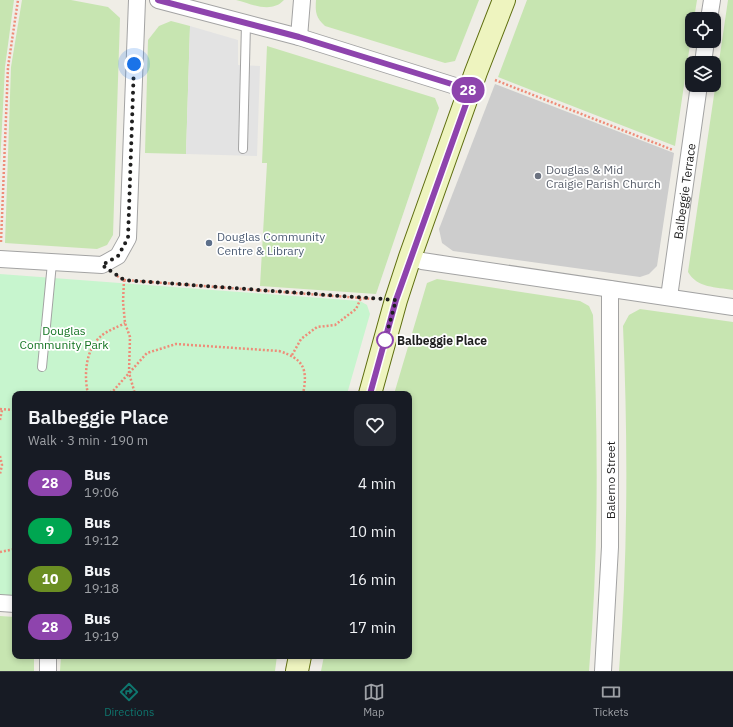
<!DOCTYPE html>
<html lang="en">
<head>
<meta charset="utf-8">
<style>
	body { margin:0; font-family:"IBM Plex Sans",sans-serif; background:#242831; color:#f1f3f6; height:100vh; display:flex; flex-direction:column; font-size:15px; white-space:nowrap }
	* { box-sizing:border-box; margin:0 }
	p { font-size:13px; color:#9ea1a6 }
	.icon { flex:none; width:22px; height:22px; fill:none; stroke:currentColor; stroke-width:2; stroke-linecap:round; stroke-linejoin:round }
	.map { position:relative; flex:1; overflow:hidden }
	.side { position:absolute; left:12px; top:391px; width:400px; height:268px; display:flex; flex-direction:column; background:#171b24; border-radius:8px; box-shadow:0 2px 6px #0003 }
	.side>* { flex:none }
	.badge { padding:0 8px; border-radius:13px; font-size:14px; line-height:26px }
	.buttons { position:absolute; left:685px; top:12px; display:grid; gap:8px }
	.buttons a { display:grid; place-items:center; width:36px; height:36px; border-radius:8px; background:#171b24; box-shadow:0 2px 6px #0003; font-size:20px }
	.you { position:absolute; width:20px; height:20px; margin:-10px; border:3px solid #fff; border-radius:50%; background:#1a73e8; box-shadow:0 0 0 6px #1a73e833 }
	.map>.badge { position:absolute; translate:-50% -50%; box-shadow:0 0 0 2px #fff }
	.round { display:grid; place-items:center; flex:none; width:42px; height:42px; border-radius:8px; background:#242831 }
	.summary { display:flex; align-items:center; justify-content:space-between; height:68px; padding:0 16px }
	h1 { font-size:19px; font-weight:600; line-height:30px }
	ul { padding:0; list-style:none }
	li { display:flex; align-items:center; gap:12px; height:48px; padding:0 16px }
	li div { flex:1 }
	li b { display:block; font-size:15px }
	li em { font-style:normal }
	li .badge { min-width:44px; font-weight:700; text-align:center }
	.menu { display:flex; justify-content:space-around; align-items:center; height:56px; border-top:1px solid #363941; background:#171b24; font-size:11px; color:#9ea1a6 }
	.menu a { display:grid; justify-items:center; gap:2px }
	.menu .selected { color:#0f766e }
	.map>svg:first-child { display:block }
</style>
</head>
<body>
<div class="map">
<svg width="733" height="671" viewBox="0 0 733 671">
	<rect width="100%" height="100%" fill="#efede6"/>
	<!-- religious -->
	<path fill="#cdcdcd" d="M495,84L674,153L657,266L649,274L640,277L453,251L442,243L439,229Z"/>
	<!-- grass -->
	<g fill="#c7e5b1">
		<path d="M0,0H14L5,67L0,165Z"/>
		<path d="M22,0H71L108,7L120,18L113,235L107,245L97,249L5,243L11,67Z"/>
		<path d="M236,0H284C271,14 252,4 236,0Z"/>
		<path d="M316,0H479L455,61L445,63L325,26C316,18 315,12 316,0Z"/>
		<path d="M527,0H697L694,19H692V31L675,146L498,77Z"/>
		<path d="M728,0H733V290C716,287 697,288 688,272Z"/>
		<path d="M171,21L190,26L186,154L145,153L148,40L159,26Z"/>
		<path d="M267,46L435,98L439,108L376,294L260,286L267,163H262Z"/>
		<path d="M437,279L580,301L589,306L593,315C598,434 599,553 589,671H321L324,656H409V394H394L427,283Z"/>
		<path d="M640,309L733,322V671H619C628,556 628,441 623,326L629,315Z"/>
		<path d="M0,616L15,617V656H34V671H0Z"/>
		<path d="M61,656H277L275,671H60Z"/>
	</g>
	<!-- park -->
	<path fill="#c7f5ce" d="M0,274L360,301L367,305L370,314L347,394H15V596L0,595Z"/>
	<!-- parking -->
	<path fill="#e3e3e3" d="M190,26L238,40V65L260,66L257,156L186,154Z"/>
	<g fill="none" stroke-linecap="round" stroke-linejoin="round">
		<!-- lane casing -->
		<g stroke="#a3a3a3" stroke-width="10">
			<g id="lane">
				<path d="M243,149L246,23"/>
				<path d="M42,367L52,263"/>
			</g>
		</g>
		<!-- street casing -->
		<g stroke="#a3a3a3" stroke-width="18">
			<g id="street">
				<path d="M158,0L299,37L471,91"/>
				<path d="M709,19L712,0"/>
				<path d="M299,37L302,0"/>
				<path d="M703,63L706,41"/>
				<path d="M410,257L422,261L733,307"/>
				<path d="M0,259L102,265L118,256L128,238L137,0"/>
				<path id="s1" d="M669,297L699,85"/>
				<path d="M0,603L15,604"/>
				<path d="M48,671V656"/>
				<path d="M603,671L610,547V289"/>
			</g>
		</g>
		<!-- secondary casing -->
		<g stroke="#5e6e0e" stroke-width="24">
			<g id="secondary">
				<path d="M370,394L396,300L410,257L476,72L504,0"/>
				<path d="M297,671L300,656"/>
			</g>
		</g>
		<!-- path -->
		<g stroke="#ee8c78" stroke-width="2.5" stroke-dasharray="2 2" stroke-linecap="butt">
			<path d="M495,80L673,150"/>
			<path d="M1,242L8,67L18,0"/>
			<path d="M117,276L124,280L374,299"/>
			<path d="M124,280L123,302L125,323L130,337L129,373L135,394"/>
			<path d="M292,355L301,339L317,327L335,325L356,309L361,298"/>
			<path d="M88,394C84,376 85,351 100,337C106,331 118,327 125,323"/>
			<path d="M106,394L113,391L147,353L176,344L279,351C304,359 308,369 303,394"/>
			<path d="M0,409L15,410"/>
			<path d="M0,420L2,410"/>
			<path d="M0,456L2,465L0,474"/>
			<path d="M0,552L15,549"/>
		</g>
		<!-- lane -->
		<use href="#lane" stroke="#fff" stroke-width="8"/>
		<!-- street -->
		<use href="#street" stroke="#fff" stroke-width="16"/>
		<!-- secondary -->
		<use href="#secondary" stroke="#eef4bf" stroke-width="22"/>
	</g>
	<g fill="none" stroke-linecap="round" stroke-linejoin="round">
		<!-- line casing -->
		<g stroke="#fff" stroke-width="9">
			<path id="line" d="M158,0L299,37L471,90L396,300L370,394"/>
		</g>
		<!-- line -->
		<use href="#line" stroke="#8e44ad" stroke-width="6"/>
		<!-- walk -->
		<path stroke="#1f1f1f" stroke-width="4" stroke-dasharray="0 7.2" d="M134,64L128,238L118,256L102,265L124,280L396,300L385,340"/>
	</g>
	<!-- markers -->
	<circle fill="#6b7280" stroke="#fff" stroke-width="1.5" cx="538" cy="176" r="4"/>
	<circle fill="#5c6f8a" stroke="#fff" stroke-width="1.5" cx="209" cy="243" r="4"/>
	<circle fill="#fff" stroke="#8e44ad" stroke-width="2" cx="385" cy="340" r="8"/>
	<g text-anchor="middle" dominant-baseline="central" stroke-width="3.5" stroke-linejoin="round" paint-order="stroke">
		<!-- worship labels -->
		<g font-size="12" fill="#5b616d" stroke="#fff" text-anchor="start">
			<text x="546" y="169">Douglas &amp; Mid<tspan x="546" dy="14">Craigie Parish Church</tspan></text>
		</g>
		<!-- street labels -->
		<g font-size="12" fill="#1f1f1f" stroke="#fff">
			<text stroke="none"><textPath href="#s1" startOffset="107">Balbeggie Terrace</textPath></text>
			<text transform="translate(610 480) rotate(-90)">Balerno Street</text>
		</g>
		<!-- service labels -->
		<g font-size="12" fill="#4e5e75" stroke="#fff" text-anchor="start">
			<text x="217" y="236">Douglas Community<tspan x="217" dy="14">Centre &amp; Library</tspan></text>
		</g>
		<!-- park labels -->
		<g font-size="12" fill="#157523" stroke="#fff">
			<text x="64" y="330">Douglas<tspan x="64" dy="14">Community Park</tspan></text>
		</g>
		<!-- stop labels -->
		<g font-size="12" font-weight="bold" fill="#1f1f1f" stroke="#fff" text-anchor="start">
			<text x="397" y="340">Balbeggie Place</text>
		</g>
	</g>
</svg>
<div class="buttons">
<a><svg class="icon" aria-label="locate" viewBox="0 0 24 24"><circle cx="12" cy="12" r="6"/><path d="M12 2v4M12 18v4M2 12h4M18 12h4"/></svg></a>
<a><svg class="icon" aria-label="layers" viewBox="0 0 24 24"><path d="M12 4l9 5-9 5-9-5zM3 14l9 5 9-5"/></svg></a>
</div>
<div class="you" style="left:134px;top:64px"></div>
<b class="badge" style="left:468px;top:90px;background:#8e44ad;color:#fff">28</b>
<section class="side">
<div class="summary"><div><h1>Balbeggie Place</h1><p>Walk · 3 min · 190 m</p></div><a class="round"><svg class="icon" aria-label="heart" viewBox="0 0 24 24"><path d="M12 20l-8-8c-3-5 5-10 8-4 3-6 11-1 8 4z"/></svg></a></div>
<ul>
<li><span class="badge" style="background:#8e44ad;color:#fff">28</span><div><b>Bus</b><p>19:06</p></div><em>4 min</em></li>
<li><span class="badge" style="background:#00a651;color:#fff">9</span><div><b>Bus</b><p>19:12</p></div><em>10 min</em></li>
<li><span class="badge" style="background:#6b8e23;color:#fff">10</span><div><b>Bus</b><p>19:18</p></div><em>16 min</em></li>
<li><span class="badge" style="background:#8e44ad;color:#fff">28</span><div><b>Bus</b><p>19:19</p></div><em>17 min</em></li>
</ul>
</section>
</div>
<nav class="menu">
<a class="selected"><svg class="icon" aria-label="directions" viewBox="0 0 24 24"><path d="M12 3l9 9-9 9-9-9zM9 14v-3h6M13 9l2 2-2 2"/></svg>Directions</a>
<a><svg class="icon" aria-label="map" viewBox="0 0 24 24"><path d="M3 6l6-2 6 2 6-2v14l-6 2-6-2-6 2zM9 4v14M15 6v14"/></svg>Map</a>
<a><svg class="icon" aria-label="tickets" viewBox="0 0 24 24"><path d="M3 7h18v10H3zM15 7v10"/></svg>Tickets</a>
</nav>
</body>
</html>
